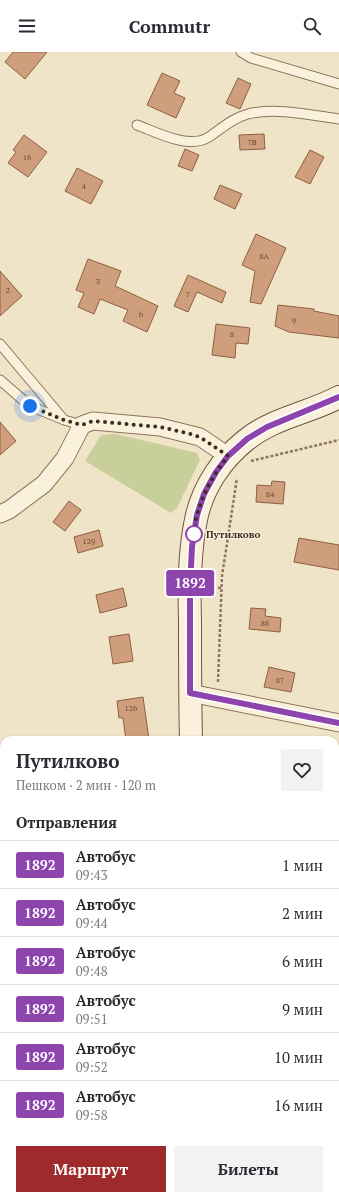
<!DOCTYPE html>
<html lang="ru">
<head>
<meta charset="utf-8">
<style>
	body { margin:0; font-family:"PT Serif",serif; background:#f2f2f3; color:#2b2b33; height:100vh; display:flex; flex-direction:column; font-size:15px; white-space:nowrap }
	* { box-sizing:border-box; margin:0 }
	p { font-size:13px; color:#7c7c81 }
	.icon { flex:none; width:22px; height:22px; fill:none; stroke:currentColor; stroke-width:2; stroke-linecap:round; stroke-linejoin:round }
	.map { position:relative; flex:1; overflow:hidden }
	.panel { position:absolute; left:0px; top:684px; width:339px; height:464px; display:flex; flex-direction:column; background:#fff; border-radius:12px 12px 0 0; box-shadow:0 1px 3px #0004 }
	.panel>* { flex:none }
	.badge { padding:0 8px; border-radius:3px; font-size:14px; line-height:26px }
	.you { position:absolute; width:20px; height:20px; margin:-10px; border:3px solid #fff; border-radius:50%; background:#1a73e8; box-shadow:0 0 0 6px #1a73e833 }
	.map>.badge { position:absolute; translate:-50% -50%; box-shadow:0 0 0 2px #fff }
	h2 { padding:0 16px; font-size:15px; line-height:36px }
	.round { display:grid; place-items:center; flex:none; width:42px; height:42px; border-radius:0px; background:#f2f2f3 }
	.overview { display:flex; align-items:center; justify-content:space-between; height:68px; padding:0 16px }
	h1 { font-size:19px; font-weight:700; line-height:30px }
	.action { display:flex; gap:8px; margin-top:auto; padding:8px 16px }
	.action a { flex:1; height:46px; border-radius:0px; background:#9e2a2b; color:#fff; font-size:16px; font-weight:700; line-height:46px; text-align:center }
	.action a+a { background:#f2f2f3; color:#2b2b33 }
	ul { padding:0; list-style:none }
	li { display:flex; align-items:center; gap:12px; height:48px; padding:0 16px; border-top:1px solid #e1e1e2 }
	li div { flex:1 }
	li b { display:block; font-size:15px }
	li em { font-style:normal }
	li .badge { min-width:44px; font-weight:700; text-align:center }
	header { display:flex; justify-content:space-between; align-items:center; height:52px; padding:0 16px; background:#fff; font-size:18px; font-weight:700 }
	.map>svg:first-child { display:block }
</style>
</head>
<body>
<header><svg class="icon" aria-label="menu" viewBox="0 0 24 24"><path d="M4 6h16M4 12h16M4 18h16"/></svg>Commutr<svg class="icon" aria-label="search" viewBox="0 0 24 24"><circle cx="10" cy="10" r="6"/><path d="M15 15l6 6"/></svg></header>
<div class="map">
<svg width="339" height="1148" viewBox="0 0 339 1148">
	<rect width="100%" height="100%" fill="#f0e4c8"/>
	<!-- green -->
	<path fill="#c9cf9b" d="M116,382L197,401L200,408L177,456L171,461L85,409L101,383Z"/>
	<!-- building -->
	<g fill="#cf9f7d" stroke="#8d5f41">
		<path d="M13,0H47L25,27L5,10Z"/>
		<path d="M162,21L180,29L174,41L185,46L176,66L147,53Z"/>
		<path d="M238,26L251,32L240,57L226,51Z"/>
		<path d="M264,82L265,97L240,98L239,83Z"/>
		<path d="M24,83L47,100L28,125L8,111L16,100L13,98Z"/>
		<path d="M185,97L199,103L192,119L178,114Z"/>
		<path d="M310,98L324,105L310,132L295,125Z"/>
		<path d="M77,116L103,129L91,152L65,139Z"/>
		<path d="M220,133L242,142L235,157L214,147Z"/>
		<path d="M256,182L286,196L261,252L250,250L255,219L242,213Z"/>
		<path d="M88,207L121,219L115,234L158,254L147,280L123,269L128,258L100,247L94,262L78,255L84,241L76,238Z"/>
		<path d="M0,219L22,244L0,264Z"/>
		<path d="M188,223L226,240L222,251L197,240L188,260L174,254Z"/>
		<path d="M278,253L314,257V259L339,264V286L289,280L275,274Z"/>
		<path d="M216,272L250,276L248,292L236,291L235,306L212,303Z"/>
		<path d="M0,370L16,389L0,403Z"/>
		<path d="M272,429L285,430L283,452L256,450L257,433L271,434Z"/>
		<path d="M69,449L81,458L65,479L53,470Z"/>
		<path d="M99,478L103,494L78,501L74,485Z"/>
		<path d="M299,486L339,493V518L294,510Z"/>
		<path d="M123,536L127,554L100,561L96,543Z"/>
		<path d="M251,556L266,557L265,564L281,566L280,580L249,577Z"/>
		<path d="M129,582L133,609L113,612L109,585Z"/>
		<path d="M269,615L295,621L291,640L264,635Z"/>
		<path d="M143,645L149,688H126L123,666H119L117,649Z"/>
	</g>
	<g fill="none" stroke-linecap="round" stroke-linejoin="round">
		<!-- lane casing -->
		<g stroke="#8d765c" stroke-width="11">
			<g id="lane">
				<path d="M241,0L251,6L339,32"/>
				<path d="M137,73C156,80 189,98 209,85C222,76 233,66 248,62C275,55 311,63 339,67"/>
				<path d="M0,292L64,368L82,373"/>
				<path d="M0,328L30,354L62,367"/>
			</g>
		</g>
		<!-- street casing -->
		<g stroke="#8d765c" stroke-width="19">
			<g id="street">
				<path d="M0,462L9,458L44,432L65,406L82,373L93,369L160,375L200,385L228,404"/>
				<path d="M190,641L339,671"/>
			</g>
		</g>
		<!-- secondary casing -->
		<g stroke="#6f573f" stroke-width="24">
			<g id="secondary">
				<path d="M191,688C190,648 190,609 190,569C189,535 189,498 197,463C204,434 222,407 246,388C273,366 309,361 339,345"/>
				<path d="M257,1144L259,1148"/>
			</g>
		</g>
		<!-- path -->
		<g stroke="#8d765c" stroke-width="2.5" stroke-dasharray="3 2" stroke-linecap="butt">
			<path d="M251,409L339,388"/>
			<path d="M208,535L222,536"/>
			<path d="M218,630L222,524L237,426"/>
		</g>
		<!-- lane -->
		<use href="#lane" stroke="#faf1dc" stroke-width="9"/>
		<!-- street -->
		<use href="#street" stroke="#faf1dc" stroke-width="17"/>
		<!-- secondary -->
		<use href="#secondary" stroke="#faf1dc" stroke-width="22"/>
	</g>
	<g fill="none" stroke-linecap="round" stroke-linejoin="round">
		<!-- line casing -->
		<g stroke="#fff" stroke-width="9">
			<path id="line" d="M339,345L267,375L247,387L228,404L216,420L204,442L197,463L192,495L190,535V641L339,671"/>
		</g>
		<!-- line -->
		<use href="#line" stroke="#8e44ad" stroke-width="6"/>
		<!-- walk -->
		<path stroke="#3d2e20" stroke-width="4" stroke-dasharray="0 7.2" d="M30,354L64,368L82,373L93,369L160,375L187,381L200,385L228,404C214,422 203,441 197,463C195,469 195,476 194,482"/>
	</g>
	<!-- markers -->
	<circle fill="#fff" stroke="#8e44ad" stroke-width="2" cx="194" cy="482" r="8"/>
	<g text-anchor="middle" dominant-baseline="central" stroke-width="3" stroke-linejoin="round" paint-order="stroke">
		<!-- number labels -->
		<g font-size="8" fill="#624a37">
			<text x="252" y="90">7В</text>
			<text x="27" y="105">16</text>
			<text x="84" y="134">4</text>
			<text x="264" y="204">8А</text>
			<text x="98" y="229">3</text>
			<text x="8" y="238">2</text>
			<text x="188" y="242">7</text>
			<text x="141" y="262">6</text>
			<text x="294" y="268">9</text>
			<text x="232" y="282">8</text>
			<text x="270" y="442">84</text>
			<text x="89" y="489">129</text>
			<text x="265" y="571">86</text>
			<text x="280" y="628">87</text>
			<text x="131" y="656">126</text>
		</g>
		<!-- stop labels -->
		<g font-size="10" font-weight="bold" fill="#3d2e20" stroke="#f7eed8" text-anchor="start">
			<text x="206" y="482">Путилково</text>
		</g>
	</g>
</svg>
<div class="you" style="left:30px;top:354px"></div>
<b class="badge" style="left:190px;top:531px;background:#8e44ad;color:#fff">1892</b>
<section class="panel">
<div class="overview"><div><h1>Путилково</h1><p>Пешком · 2 мин · 120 m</p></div><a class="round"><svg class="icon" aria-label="heart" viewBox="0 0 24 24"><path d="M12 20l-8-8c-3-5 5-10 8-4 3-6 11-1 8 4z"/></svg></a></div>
<h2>Отправления</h2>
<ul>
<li><span class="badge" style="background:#8e44ad;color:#fff">1892</span><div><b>Автобус</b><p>09:43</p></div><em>1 мин</em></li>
<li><span class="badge" style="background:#8e44ad;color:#fff">1892</span><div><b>Автобус</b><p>09:44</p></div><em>2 мин</em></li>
<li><span class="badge" style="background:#8e44ad;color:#fff">1892</span><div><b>Автобус</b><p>09:48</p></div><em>6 мин</em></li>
<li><span class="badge" style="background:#8e44ad;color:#fff">1892</span><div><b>Автобус</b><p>09:51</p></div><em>9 мин</em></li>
<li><span class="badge" style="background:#8e44ad;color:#fff">1892</span><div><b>Автобус</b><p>09:52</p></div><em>10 мин</em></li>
<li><span class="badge" style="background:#8e44ad;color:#fff">1892</span><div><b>Автобус</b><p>09:58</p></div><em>16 мин</em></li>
</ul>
<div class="action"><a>Маршрут</a><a>Билеты</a></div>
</section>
</div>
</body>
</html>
